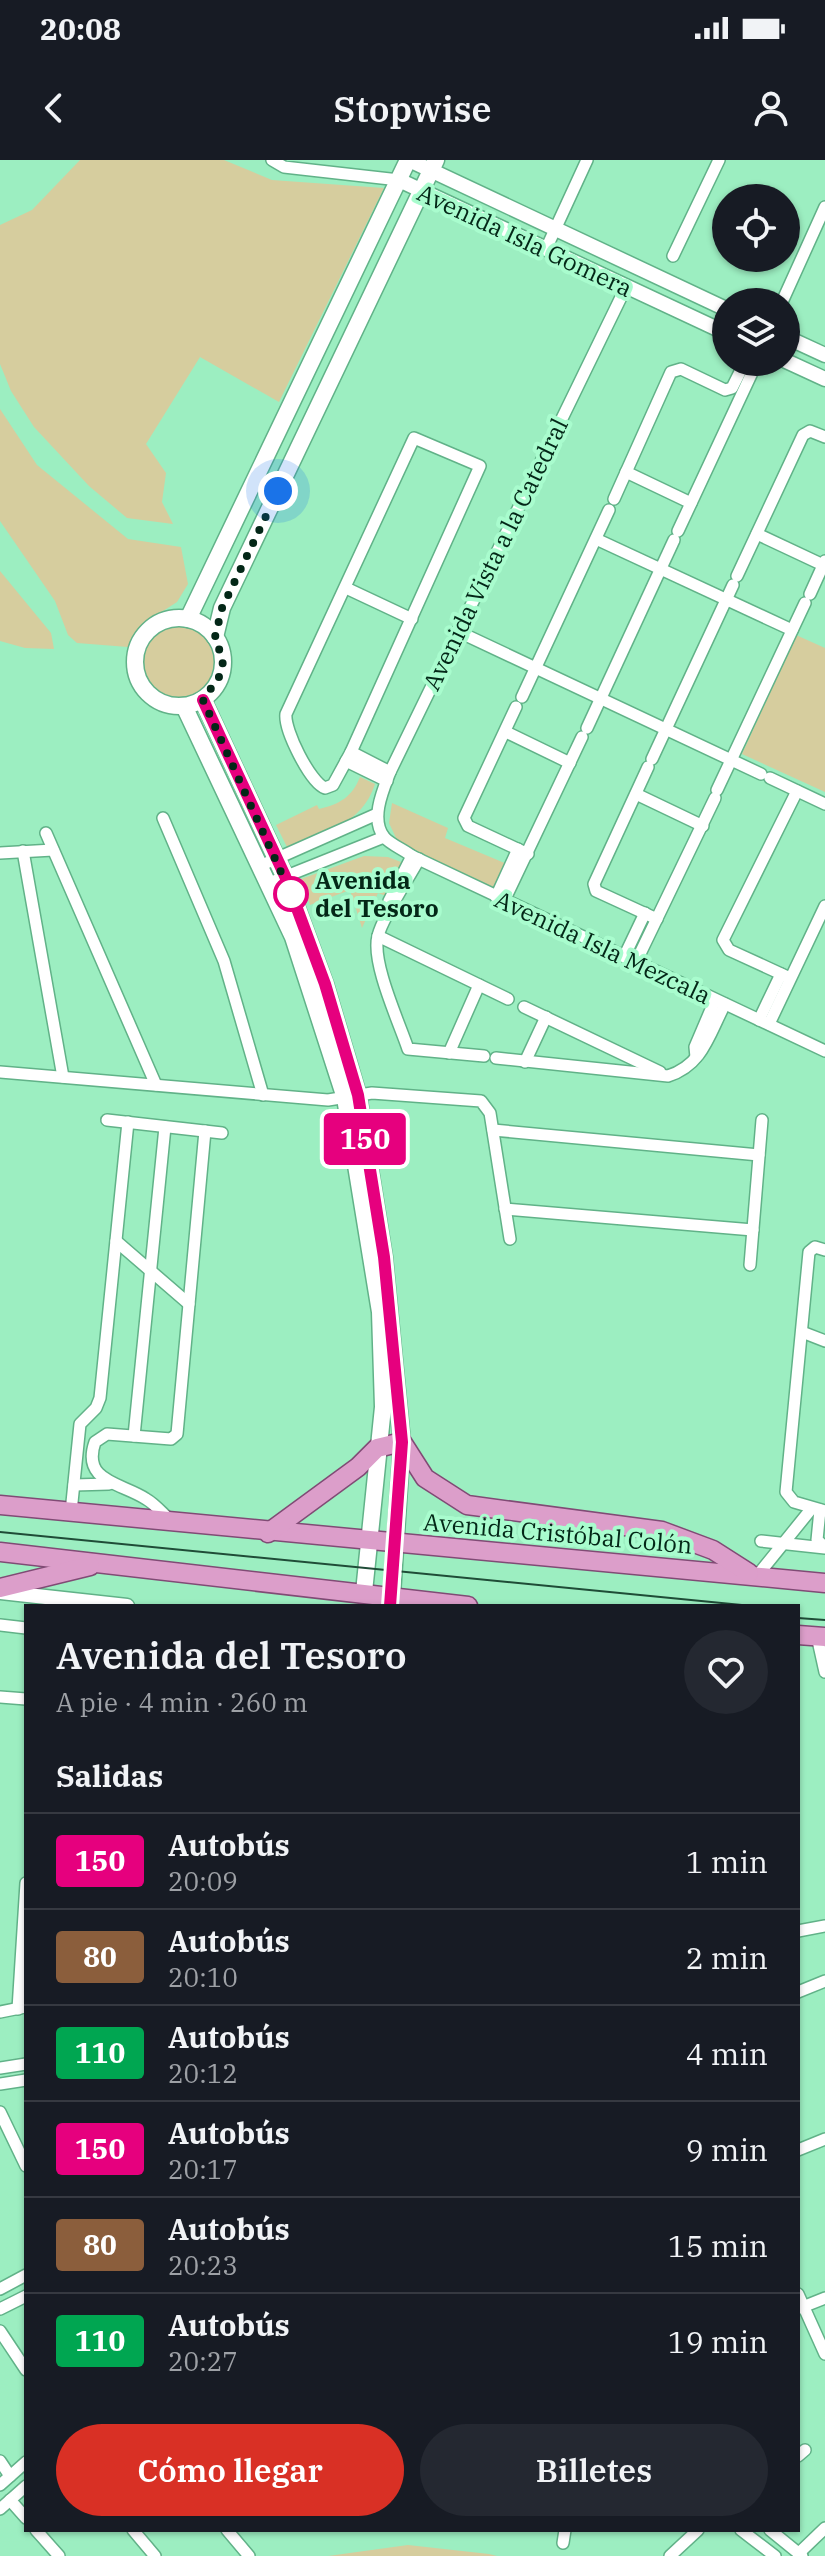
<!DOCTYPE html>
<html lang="es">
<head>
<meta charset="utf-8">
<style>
	body { margin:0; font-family:"IBM Plex Serif",serif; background:#242831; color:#f1f3f6; height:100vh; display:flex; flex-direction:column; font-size:30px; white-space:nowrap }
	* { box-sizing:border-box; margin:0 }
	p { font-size:26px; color:#9ea1a6 }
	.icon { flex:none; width:44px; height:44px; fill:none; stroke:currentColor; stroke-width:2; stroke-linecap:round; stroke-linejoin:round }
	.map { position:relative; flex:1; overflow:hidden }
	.details { position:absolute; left:24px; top:1444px; width:776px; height:928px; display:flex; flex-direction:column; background:#171b24; border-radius:0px; box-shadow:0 2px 6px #0004 }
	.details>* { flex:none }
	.badge { padding:0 16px; border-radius:6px; font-size:28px; line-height:52px }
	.fabs { position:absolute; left:712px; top:24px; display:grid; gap:16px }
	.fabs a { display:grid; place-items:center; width:88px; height:88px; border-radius:50%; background:#171b24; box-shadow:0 2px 6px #0004; font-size:40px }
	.you { position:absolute; width:40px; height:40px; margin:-20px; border:6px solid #fff; border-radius:50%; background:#1a73e8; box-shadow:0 0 0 12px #1a73e833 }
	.map>.badge { position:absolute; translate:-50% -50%; box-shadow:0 0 0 4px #fff }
	h2 { padding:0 32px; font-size:30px; line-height:72px }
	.round { display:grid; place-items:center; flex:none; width:84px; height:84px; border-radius:42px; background:#242831 }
	.summary { display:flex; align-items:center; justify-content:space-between; height:136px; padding:0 32px }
	h1 { font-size:38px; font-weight:600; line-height:60px }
	.primary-button { display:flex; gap:16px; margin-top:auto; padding:16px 32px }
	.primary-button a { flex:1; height:92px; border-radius:48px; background:#d93025; color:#fff; font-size:32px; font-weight:600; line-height:92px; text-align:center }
	.primary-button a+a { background:#242831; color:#f1f3f6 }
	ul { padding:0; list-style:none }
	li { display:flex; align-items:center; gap:24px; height:96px; padding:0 32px; border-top:2px solid #363941 }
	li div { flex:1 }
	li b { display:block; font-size:30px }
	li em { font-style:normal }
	li .badge { min-width:88px; font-weight:700; text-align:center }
	.status { display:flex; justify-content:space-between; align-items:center; height:56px; padding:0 40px; background:#171b24; direction:ltr }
	.status svg { height:22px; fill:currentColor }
	header { display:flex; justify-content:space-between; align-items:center; height:104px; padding:0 32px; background:#171b24; font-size:36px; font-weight:600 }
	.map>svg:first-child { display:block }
</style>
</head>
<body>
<div class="status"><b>20:08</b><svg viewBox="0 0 49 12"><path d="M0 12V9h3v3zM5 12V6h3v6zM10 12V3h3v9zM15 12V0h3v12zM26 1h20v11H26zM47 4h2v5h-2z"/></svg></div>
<header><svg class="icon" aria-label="back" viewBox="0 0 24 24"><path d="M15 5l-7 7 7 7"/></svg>Stopwise<svg class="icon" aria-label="person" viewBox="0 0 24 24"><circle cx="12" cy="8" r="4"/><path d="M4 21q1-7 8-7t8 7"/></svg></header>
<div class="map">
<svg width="825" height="2396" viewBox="0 0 825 2396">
	<rect width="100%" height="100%" fill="#9ceec1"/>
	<!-- green -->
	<g fill="#d6cd9e">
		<path d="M80,0H224L272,20L384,28L279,242L200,197L146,284L166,313L162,342L173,364L127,358L89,326L34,267L11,231L0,204V65L32,50Z"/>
		<path d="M0,249L37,305L128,379L181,387L188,424L177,442L143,464L128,487L77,483L68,475L55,441L0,361Z"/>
		<path d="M0,411L51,473L54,489L25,488L0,481Z"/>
		<circle cx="178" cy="503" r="37"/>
		<path d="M796,475L825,488V632L742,594Z"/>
		<path d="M360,617L375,624C362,665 323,673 287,687L276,665L317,645L319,649C340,644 352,637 360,617Z"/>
		<path d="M392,643L448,668L445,678L507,704L498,726L493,728L408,688L397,680L389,663Z"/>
		<path d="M364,696L388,697L401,702L386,736L378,733L362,768L350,730L310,745L301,719Z"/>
		<path d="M408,2385L489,2394L497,2396H328Z"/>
	</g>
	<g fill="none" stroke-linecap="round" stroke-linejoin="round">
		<!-- minor casing -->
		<g stroke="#61b288" stroke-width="14">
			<g id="minor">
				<path d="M272,0L284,7L399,20"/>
				<path d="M546,89L587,0"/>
				<path d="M673,96L719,0"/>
				<path d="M626,127L390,612C383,630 370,659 384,677C390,684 404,690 412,696L825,891"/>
				<path d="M782,142L825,47"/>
				<path d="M414,278L480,306L351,592L333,625L325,628C310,622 284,570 286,554Z"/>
				<path d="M626,312L691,343"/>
				<path d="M614,339L671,212L681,209L725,230L732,228L745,202"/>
				<path d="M678,371L757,202"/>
				<path d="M757,374L823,405"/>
				<path d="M596,379L792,470"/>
				<path d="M737,416L803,275L810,271L825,277"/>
				<path d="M346,428L412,459"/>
				<path d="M810,434L825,401"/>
				<path d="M457,471L761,614"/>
				<path d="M522,537L609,350"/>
				<path d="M516,547L464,658L468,666L528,694"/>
				<path d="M587,568L674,380"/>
				<path d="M506,572L570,603"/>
				<path d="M351,592L390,612"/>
				<path d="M652,599L733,425"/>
				<path d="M346,601L387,621"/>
				<path d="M648,607L594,724L596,731L657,759"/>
				<path d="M770,618L825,644"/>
				<path d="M717,630L805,443"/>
				<path d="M636,634L703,666"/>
				<path d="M163,658L224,801L263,935"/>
				<path d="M46,673L156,925"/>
				<path d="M23,691L63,917"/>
				<path d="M0,693L53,690"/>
				<path d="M419,699C409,718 382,758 378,776C371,802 399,862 408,889L484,896"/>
				<path d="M262,705L377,654"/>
				<path d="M269,723L384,677"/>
				<path d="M496,737L518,689"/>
				<path d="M504,741L582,577"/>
				<path d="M388,753L389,741L412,696"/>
				<path d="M378,776L508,839"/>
				<path d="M624,797L645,753"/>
				<path d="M636,802L715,638"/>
				<path d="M790,818L729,790L723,780L797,631"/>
				<path d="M524,847L660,912"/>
				<path d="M759,860L781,814"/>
				<path d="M769,864L825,746"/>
				<path d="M449,893L479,825"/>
				<path d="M696,897L695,887L715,840"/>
				<path d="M496,898L668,916C703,905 709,874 725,844"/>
				<path d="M525,902L546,857"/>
				<path d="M0,912L328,940L372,933L481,941L490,953L510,1079"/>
				<path d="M107,960L222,973"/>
				<path d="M493,970L759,995"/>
				<path d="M505,1049L753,1070"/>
				<path d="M116,1081L189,1144"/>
				<path d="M825,1090L815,1087L809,1092L786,1332L794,1342L825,1351"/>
				<path d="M750,1105L762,960"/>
				<path d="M802,1172L825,1181"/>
				<path d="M134,1276L165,967"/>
				<path d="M74,1325L109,1324"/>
				<path d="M820,1350L817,1380L825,1387"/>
				<path d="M71,1352L80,1264L96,1248L100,1238L128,962"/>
				<path d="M170,1360C162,1353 155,1344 146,1339C122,1323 81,1322 95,1282L107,1274L171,1279L177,1274L205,971"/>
				<path d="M761,1381L825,1388"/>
				<path d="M757,1416L812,1348"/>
				<path d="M0,1465L26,1468"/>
				<path d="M817,1476L825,1512"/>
				<path d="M0,1537L26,1539"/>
				<path d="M798,1771L825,1766"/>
				<path d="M798,1832L825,1821"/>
				<path d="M18,1849L26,1723"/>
				<path d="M0,1852L25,1847"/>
				<path d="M0,1908L26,1904"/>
				<path d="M0,1924L26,1920"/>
				<path d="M0,1952L26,2006"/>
				<path d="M798,1990L825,1979"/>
				<path d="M0,2129L26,2115"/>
				<path d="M798,2134L825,2194"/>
				<path d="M800,2148L825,2138"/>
				<path d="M0,2149L26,2136"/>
				<path d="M0,2171L26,2210"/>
				<path d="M798,2296L805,2290"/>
				<path d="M0,2301L10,2316"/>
				<path d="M0,2325L26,2302"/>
				<path d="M10,2340L26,2358"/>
				<path d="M0,2349L26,2326"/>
				<path d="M36,2370L59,2396"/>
				<path d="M133,2370L155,2396"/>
				<path d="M227,2370L249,2396"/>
				<path d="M741,2370L775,2396"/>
				<path d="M770,2370L802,2396"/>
				<path d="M563,2383L565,2370"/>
				<path d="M799,2393L825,2368"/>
				<path d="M670,2396L698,2370"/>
			</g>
		</g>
		<!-- tertiary casing -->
		<g stroke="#61b288" stroke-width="17">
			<g id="tertiary">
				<path d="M409,0L726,149"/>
				<path d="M399,20L726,173"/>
				<path d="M786,177L825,195"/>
				<path d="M786,201L825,219"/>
				<path d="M0,1432L127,1446"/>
			</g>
		</g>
		<!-- secondary casing -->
		<g stroke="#61b288" stroke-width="19">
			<g id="secondary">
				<circle cx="179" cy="502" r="44"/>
				<path d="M188,459L408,0"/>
				<path d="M215,477L222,448L436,0"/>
				<path d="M203,540L285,716L325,824L358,935L384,1097L402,1282L392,1435"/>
				<path d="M184,546L293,777L345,938L380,1152L383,1247L364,1432"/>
			</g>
		</g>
		<!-- primary casing -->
		<g stroke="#804b75" stroke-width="21">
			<g id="primary">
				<path d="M0,1345L825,1423"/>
				<path d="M268,1373L358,1307L377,1288L402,1282L425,1318L467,1345L662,1371L713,1390L749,1413"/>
				<path d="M0,1392L468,1446"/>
				<path d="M0,1428L90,1406"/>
				<path d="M798,1475L825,1477"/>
			</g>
		</g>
		<!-- minor -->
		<use href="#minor" stroke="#fff" stroke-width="11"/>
		<!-- tertiary -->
		<use href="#tertiary" stroke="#fff" stroke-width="14"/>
		<!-- secondary -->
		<use href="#secondary" stroke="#fff" stroke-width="16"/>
		<!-- primary -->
		<use href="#primary" stroke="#dc9eca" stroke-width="18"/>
		<!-- tram -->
		<g stroke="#1f4c37" stroke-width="2">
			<path d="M0,1372L752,1446"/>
			<path d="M798,1458L825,1460"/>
		</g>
	</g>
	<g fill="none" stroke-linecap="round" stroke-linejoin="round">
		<!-- line casing -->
		<g stroke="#fff" stroke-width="18">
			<path id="line" d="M203,540L285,716L325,824L358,935L384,1097L402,1282L390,1446"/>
		</g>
		<!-- line -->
		<use href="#line" stroke="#e6007e" stroke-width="12"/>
		<!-- walk -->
		<path stroke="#032717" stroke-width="8" stroke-dasharray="0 14.4" d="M278,331L222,448L215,477L223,501L221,514L203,540L295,743L291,734"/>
	</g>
	<!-- markers -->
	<circle fill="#fff" stroke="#e6007e" stroke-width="4" cx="291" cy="734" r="16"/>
	<g text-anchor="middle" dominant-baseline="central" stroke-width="8" stroke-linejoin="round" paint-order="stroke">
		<!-- street labels -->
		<g font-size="24" fill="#032717" stroke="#a9fcce">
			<text transform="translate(525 80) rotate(25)">Avenida Isla Gomera</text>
			<text transform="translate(495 394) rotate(-64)">Avenida Vista a la Catedral</text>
			<text transform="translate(603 787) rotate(25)">Avenida Isla Mezcala</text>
			<text transform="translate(558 1373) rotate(5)">Avenida Cristóbal Colón</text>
		</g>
		<!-- stop labels -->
		<g font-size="24" font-weight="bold" fill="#032717" stroke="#a9fcce" text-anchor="start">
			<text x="315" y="720">Avenida<tspan x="315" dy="28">del Tesoro</tspan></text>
		</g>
	</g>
</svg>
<div class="fabs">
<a><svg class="icon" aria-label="locate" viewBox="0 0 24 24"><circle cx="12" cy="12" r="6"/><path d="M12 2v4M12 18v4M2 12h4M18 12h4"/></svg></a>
<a><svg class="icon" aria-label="layers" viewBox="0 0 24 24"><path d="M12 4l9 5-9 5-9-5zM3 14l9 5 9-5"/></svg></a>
</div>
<div class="you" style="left:278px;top:331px"></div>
<b class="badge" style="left:365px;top:979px;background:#e6007e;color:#fff">150</b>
<section class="details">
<div class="summary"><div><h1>Avenida del Tesoro</h1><p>A pie · 4 min · 260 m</p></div><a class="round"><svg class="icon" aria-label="heart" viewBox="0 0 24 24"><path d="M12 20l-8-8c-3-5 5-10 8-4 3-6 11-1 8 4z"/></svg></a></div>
<h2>Salidas</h2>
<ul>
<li><span class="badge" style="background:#e6007e;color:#fff">150</span><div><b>Autobús</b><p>20:09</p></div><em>1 min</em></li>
<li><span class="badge" style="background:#8b5e3c;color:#fff">80</span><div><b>Autobús</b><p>20:10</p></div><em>2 min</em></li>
<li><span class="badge" style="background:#00a651;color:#fff">110</span><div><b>Autobús</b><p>20:12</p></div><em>4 min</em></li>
<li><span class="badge" style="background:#e6007e;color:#fff">150</span><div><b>Autobús</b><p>20:17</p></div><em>9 min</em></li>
<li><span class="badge" style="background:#8b5e3c;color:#fff">80</span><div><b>Autobús</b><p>20:23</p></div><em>15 min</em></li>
<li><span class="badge" style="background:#00a651;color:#fff">110</span><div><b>Autobús</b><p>20:27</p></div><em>19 min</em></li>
</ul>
<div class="primary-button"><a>Cómo llegar</a><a>Billetes</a></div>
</section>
</div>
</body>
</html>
